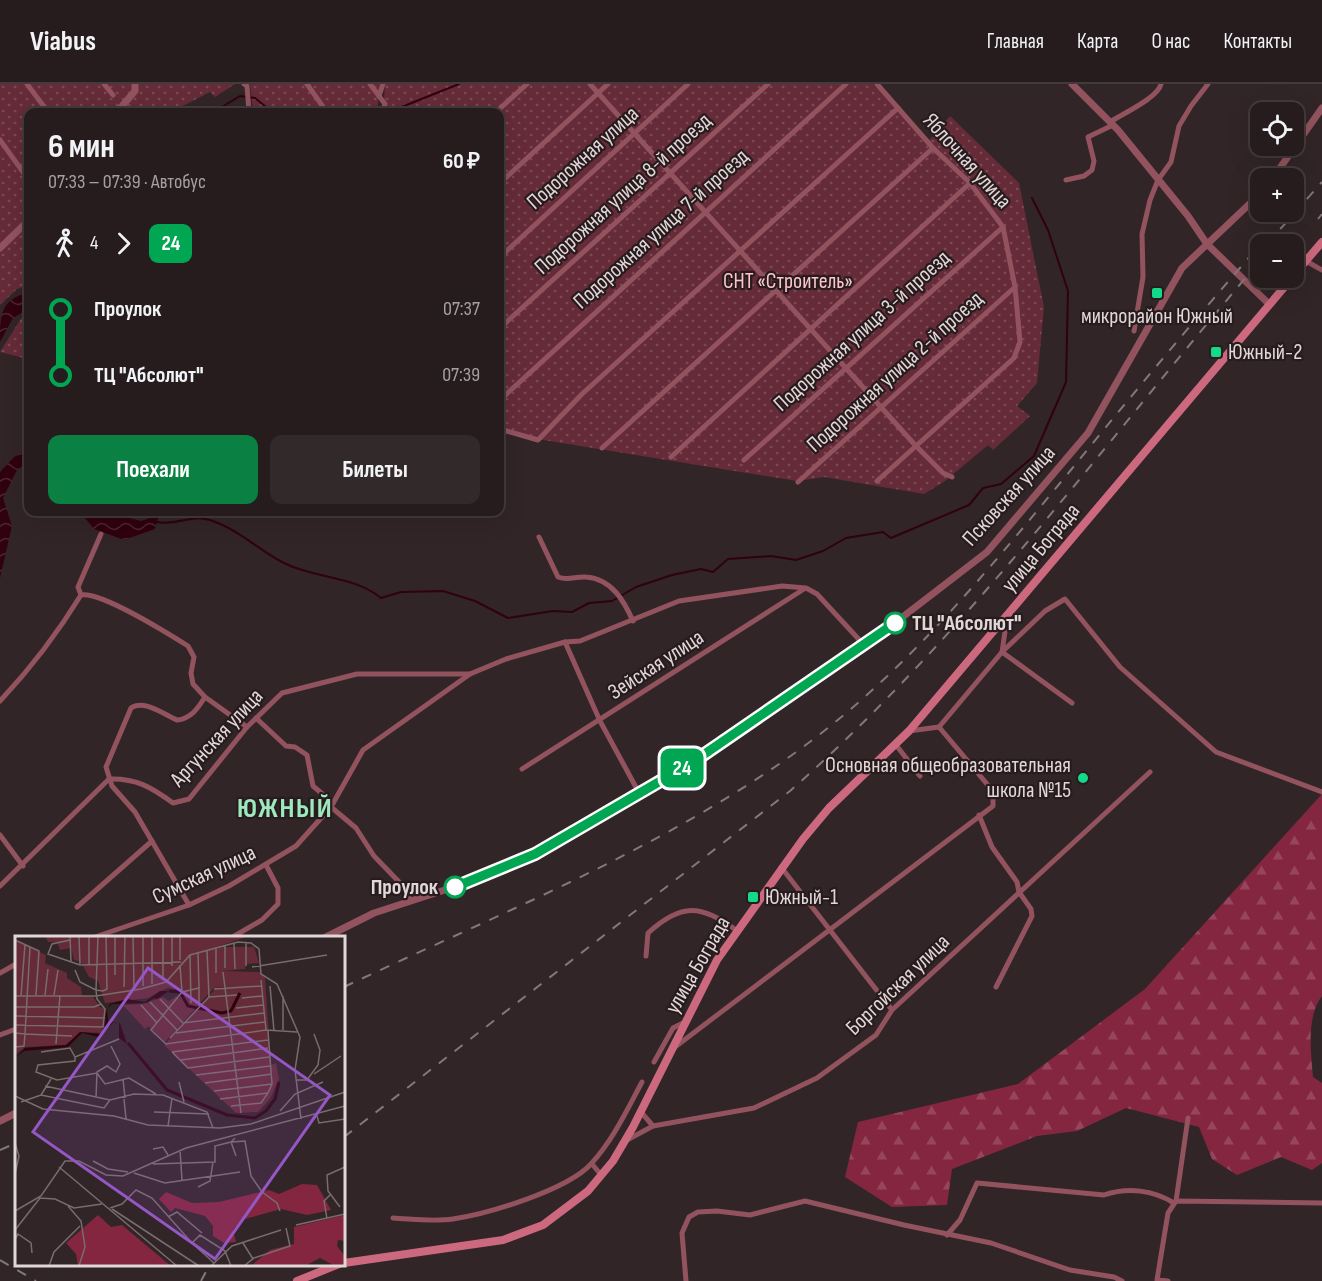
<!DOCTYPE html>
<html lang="ru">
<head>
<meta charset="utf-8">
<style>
	body { margin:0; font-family:"Sofia Sans Condensed",sans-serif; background:#32292a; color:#f1f3f6; height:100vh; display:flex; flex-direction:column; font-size:22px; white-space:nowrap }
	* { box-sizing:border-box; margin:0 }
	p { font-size:20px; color:#a4a1a4 }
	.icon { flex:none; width:33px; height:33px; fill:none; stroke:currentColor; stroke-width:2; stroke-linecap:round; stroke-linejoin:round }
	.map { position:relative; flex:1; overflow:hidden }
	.side { position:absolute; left:24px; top:24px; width:480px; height:408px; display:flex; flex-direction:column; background:#261c1d; border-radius:12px; box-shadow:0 6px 24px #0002,0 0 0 2px #423a3b }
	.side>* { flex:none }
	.badge { padding:0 12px; border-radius:9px; font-size:21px; line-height:39px }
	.tools { position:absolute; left:1250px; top:18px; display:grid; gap:12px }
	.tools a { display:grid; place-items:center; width:54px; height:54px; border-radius:12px; background:#261c1d; box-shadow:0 6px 24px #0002,0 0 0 2px #423a3b; font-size:30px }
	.map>.badge { position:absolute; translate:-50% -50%; box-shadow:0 0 0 3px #fff }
	.legs { display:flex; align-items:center; gap:9px; height:66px; padding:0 24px; font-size:20px }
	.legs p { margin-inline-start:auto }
	.headline { display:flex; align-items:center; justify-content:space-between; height:102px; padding:0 24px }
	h1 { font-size:33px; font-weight:700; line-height:45px }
	.primary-button { display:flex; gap:12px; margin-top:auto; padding:12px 24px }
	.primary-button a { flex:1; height:69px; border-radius:12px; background:#0b8043; color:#fff; font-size:24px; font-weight:700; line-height:69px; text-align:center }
	.primary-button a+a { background:#32292a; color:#f1f3f6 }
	ul { padding:0 24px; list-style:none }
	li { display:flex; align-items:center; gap:21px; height:66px; font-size:22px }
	li i { display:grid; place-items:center; width:9px; height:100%; margin:0 8px; background:currentColor }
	li i::after { content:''; width:15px; height:15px; margin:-8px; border:4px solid; border-radius:50%; background:#261c1d }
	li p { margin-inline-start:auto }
	li:first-child i { background:linear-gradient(#0000 50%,currentColor 0) }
	li:last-child i { background:linear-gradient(currentColor 50%,#0000 0) }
	header { display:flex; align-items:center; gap:36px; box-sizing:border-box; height:84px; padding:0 30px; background:#261c1d; border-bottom:2px solid #423a3b }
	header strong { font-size:28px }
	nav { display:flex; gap:33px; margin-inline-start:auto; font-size:21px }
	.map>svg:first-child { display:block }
</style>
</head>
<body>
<header>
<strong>Viabus</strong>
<nav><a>Главная</a><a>Карта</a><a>О нас</a><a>Контакты</a></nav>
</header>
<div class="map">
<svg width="1322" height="1197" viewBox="0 0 1322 1197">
	<defs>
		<pattern id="forest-firs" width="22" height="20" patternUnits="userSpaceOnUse" patternTransform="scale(1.5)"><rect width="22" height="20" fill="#852641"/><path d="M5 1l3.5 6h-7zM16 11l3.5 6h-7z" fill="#96455c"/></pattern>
		<pattern id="park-dots" width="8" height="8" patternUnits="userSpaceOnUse" patternTransform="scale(1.5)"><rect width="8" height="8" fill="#652b38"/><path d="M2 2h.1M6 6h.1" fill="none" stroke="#7b4954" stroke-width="1.8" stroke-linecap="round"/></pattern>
		<pattern id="water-waves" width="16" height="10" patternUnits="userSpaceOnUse" patternTransform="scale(1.5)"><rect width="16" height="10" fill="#30010f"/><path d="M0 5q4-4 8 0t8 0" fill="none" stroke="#4e2531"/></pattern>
	</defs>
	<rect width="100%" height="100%" fill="#322527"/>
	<!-- forest -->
	<path fill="url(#forest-firs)" d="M1322,710V912C1306,932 1311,969 1313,993L1322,999V1079L1312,1086L1281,1073L1237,1091L1212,1075L1199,1043L1126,1024L1077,1047L1037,1052L952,1085L947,1121L892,1123L845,1093L858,1038L1018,1000L1145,905Z"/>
	<!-- park -->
	<g fill="url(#park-dots)">
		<path d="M0,0H235L215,13L210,8L171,28H28V201L17,205L0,221Z"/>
		<path d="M250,0H380L377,28H253Z"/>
		<path d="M385,0H874L928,58L950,32L1019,99L1044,223L1037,299L1017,322L1030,332L993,366L988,361L945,397L924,410L824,393L797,397L500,349V28H383Z"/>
		<path d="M28,230V275L0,268L22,233Z"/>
	</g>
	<!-- water -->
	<g fill="url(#water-waves)">
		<path d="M28,209V225L13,234L0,258C0,233 0,215 28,209Z"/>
		<path d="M28,366V379L17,386L3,414L12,442L0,494V388L14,373Z"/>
		<path d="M80,428H107L141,437L159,431L155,445L124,456L94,445Z"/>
	</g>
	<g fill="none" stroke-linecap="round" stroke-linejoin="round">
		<!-- stream -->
		<g stroke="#30010f" stroke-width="2">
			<path d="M206,28L217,26L240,12L255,14L272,28"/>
			<path d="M389,28L459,0"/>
			<path d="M157,438C178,442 189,430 210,436C236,444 259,466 282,478C314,495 353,491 381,514L401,508L443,507L475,517L508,534L553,527L572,528L589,519L612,517L636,503L672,491L701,485L713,488L728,475L771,472L796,476L823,467L846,454L883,448L891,454L969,421L983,404L1001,400L1034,372L1066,298L1068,207L1048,146L1032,114"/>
		</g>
		<!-- minor -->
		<g stroke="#92535f" stroke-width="5">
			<path d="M27,0L48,28"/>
			<path d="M104,0L113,11"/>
			<path d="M244,0L247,2L249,28"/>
			<path d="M307,0L326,27"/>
			<path d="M370,0L385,20L382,28"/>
			<path d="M590,0L916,362L943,389L952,393"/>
			<path d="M379,12L383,0"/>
			<path d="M496,28L527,0"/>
			<path d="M1110,38C1122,30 1158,14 1161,0"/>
			<path d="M0,56L28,95"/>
			<path d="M1066,96L1084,92L1092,86L1094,77L1088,53L1113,41"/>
			<path d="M500,99L608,0"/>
			<path d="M500,173L688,0"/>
			<path d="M1306,177L1322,186"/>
			<path d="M500,244L768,0"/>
			<path d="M1134,247L1143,193L1142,150L1150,116L1158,96L1171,78L1179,42L1191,22L1208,0"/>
			<path d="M500,316L846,0"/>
			<path d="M500,345L538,356L582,310L898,24"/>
			<path d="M602,364L933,64"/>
			<path d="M671,373L970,99"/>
			<path d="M744,376L1003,143"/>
			<path d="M877,397L1014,274L1020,258L1015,203L1003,143L970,99L933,64L877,0"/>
			<path d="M798,398L1015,203"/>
			<path d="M539,453L558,493C568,497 576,492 586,493C612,495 624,517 633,537"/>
			<path d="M81,511C100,507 169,550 188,562L194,573L191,589L193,600L205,613C198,624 191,635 177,636C163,630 144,615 131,624L106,683L112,702L135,728L189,821"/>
			<path d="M1007,534L1002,568L1045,527L1065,515L1120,583L1216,668L1322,708"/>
			<path d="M565,558L600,637L638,707"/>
			<path d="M205,613L247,643"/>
			<path d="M0,617C31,584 57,550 81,511L78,503L101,450"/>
			<path d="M256,634L286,662L295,663L307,671L313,702L333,719"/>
			<path d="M909,647L939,643"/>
			<path d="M896,661L920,692"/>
			<path d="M522,685L804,505"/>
			<path d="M331,723L356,744L374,772L402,801L411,817"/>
			<path d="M979,731L992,763L1017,798L1019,808L1031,825L1032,832L996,903"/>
			<path d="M0,751L23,782"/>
			<path d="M781,783L892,926"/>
			<path d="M0,802L109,695C136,694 151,703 173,719L189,715L247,643L282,609L357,590H470"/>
			<path d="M77,823L152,757"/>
			<path d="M92,854L189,821L229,802L296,762L331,723L363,666L470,590L506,575L565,558L580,557L679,517L782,502L806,504L817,510L864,561"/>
			<path d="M231,854L262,836L278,820V804L266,781"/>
			<path d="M646,872L648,849C681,819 701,820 736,846"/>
			<path d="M0,889L16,880"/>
			<path d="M0,951L16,945"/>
			<path d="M675,963L993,722V709L987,700L939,643L1002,568L1072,619"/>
			<path d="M654,978L673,944L685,938"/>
			<path d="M641,1028L653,1042"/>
			<path d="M627,1056L653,1042L754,1024L817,994L876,951L892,926L1150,688"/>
			<path d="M592,1080L602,1092"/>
			<path d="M1176,1117L1188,1034"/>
			<path d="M393,1134C413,1135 433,1138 453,1135C488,1130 567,1106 591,1080C613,1056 627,1026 642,998"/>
			<path d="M947,1151L960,1136L977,1099L1104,1111C1128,1103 1153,1106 1174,1119"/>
			<path d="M686,1197L682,1149L689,1133L698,1128L717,1127L750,1131L805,1117L904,1141L991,1159L1070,1186L1114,1193L1122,1197"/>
			<path d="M1168,1197L1157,1196L1168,1129L1176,1117L1322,1119"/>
		</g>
		<!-- tertiary -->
		<g stroke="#92535f" stroke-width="7">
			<path d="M1072,0L1118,46L1188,132L1207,160L1269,220"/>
			<path d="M117,28L135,7V0"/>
			<path d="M1273,94L1322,24"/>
			<path d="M0,164L28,137"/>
			<path d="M324,854L374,829L454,803L535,769L568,751L732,652L900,535L987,468L1088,349L1182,184L1260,110"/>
			<path d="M0,1037L16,1029"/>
		</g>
		<!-- secondary -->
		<g stroke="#cd697e" stroke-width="8">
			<path d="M1293,192L1322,158"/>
			<path d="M344,1179L503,1156L543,1141L588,1107L613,1077L633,1043L717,876L803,755L829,724L909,647L1292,194"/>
			<path d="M297,1197L339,1180"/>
		</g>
		<!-- rail -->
		<g stroke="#837879" stroke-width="2" stroke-dasharray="10 10" stroke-linecap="butt">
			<path d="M1318,135L1322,130"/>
			<path d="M1267,160L1322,98"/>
			<path d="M344,903C494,832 657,767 792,671C902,593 985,490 1070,387C1132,311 1195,235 1260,161"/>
			<path d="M344,1053L790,707C966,552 1107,355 1260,177"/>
			<path d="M0,1066L16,1059"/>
			<path d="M0,1176L36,1197"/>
			<path d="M201,1197L210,1180"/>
		</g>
	</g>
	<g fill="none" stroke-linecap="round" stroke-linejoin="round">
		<!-- line-1 casing -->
		<g stroke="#fff" stroke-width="14">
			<path id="line-1" d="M455,803L535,770L693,678L895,539"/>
		</g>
		<!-- line-1 -->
		<use href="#line-1" stroke="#00a651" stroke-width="9"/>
	</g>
	<!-- markers -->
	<g fill="#14d989" stroke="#281b1d" stroke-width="2">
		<rect x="1151" y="203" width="12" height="12" rx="3"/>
		<rect x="1210" y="262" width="12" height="12" rx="3"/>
		<circle cx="1083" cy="694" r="6"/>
		<rect x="747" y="807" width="12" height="12" rx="3"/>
	</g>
	<g fill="#fff" stroke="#00a651" stroke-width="3">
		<circle cx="895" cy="539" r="10"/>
		<circle cx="455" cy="803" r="10"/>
	</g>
	<g text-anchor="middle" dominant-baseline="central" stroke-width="4.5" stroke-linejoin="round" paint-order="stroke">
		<!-- street labels -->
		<g font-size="22" fill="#e0d7d8" stroke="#281b1d">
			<text transform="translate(583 74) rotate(-42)">Подорожная улица</text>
			<text transform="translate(967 77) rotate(48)">Яблочная улица</text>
			<text transform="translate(623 110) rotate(-42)">Подорожная улица 8-й проезд</text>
			<text transform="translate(661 145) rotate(-42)">Подорожная улица 7-й проезд</text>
			<text transform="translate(862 247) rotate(-42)">Подорожная улица 3-й проезд</text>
			<text transform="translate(895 288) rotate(-42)">Подорожная улица 2-й проезд</text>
			<text transform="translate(1009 412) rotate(-48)">Псковская улица</text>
			<text transform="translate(1041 464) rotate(-50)">улица Бограда</text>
			<text transform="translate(656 581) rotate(-33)">Зейская улица</text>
			<text transform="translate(217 654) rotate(-47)">Аргунская улица</text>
			<text transform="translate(204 791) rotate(-25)">Сумская улица</text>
			<text transform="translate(698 881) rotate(-60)">улица Бограда</text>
			<text transform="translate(898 901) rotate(-44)">Боргойская улица</text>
		</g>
		<!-- park labels -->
		<g font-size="22" fill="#fcc5ce" stroke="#281b1d">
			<text x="788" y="197">СНТ «Строитель»</text>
		</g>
		<!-- poi labels -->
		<g font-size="22" fill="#e0d7d8" stroke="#281b1d" text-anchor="start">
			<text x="1157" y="232" text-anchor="middle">микрорайон Южный</text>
			<text x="1228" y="268">Южный-2</text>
			<text x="1071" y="681" text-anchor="end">Основная общеобразовательная<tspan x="1071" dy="25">школа №15</tspan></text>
			<text x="765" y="813">Южный-1</text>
		</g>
		<!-- stop labels -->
		<g font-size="22" font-weight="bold" fill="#e0d7d8" stroke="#281b1d" text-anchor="start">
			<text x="912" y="539">ТЦ "Абсолют"</text>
			<text x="438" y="803" text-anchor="end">Проулок</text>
		</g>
		<!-- district labels -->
		<g font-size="28" font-weight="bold" letter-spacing="1.5" fill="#9be9bc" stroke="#281b1d">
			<text x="285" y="724">ЮЖНЫЙ</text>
		</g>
	</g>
	<!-- overview -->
	<g transform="translate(15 852)">
		<rect width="330" height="330" fill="#322527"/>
		<path d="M287,248L302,249L316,274L292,279L266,273L226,284L218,294L221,306L209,307L198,300V290L190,280L160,272L156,276L144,263L151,256L177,267L204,266L254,254L264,258ZM83,279L96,291L107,289L156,330H63L61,318L51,307ZM330,279V305L323,304L322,310L330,320V330H320L305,322L290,330L237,329L255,314L279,308V291Z" fill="#852641"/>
		<path d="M30,0H234L202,11H239L244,27L231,28L230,33L208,35L245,36L250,42L256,129L261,127L264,143L255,163L243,176L221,177L149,109L181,75L200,53L209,51L199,52L150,106L133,90L130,93L108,69L128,68L148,61L154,65L161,60L164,62L168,54L152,52L133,62L90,67L83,45L74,41L66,26L59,24L56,12L45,14L42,6H33ZM0,4L31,19L30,27L52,37V42L66,51L67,60L78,61L85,71L90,72L87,97L67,96L51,109L10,111L0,119Z" fill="#652b38"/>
		<path d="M145,55H154L142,63L139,62L131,67L97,68L92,73L93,86L105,87L112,108L104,102V87L99,86L84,101L67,97L53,111L9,115L0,122L10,112L51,109L65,96L85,98L90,92L91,76L95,68L112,63L130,66Z" fill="#30010f"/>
		<path fill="none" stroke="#30010f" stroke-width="3" d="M154,55L165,56L173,70L207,77L216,75L225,57M113,107L152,154L212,179L240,182L251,175L260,163L264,146"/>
		<path fill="none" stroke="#786c6e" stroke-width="1.5" d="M55,0L56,25M64,0L65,28M83,0L81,54L88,55L92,53L91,0M118,0L119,51M128,0V50M137,0V48M148,0V44M157,0V30M165,0V24M0,4L24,15L21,59M55,4L37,8L33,18L65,29L166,26M231,6V30M219,7L220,33M201,12V37M183,17L184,52M175,19L176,67M74,28V0M165,29L167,56L136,94L151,108L251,94L282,96M237,31L312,19M210,32V10M208,36L226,177M100,39V0M246,44L251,94M255,50L259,95M109,51L110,0M199,53L246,50M167,56L184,52V70M30,59L33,33M39,59L43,34M0,60H81L126,53L151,46L175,19L223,6L236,7L244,13L246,38L262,48L285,101L280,134L286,183M6,60L10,8M268,60V94M194,61L222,59M227,62L247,60M145,63L168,87L249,77M135,66L162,94M126,69L142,87M0,71H79L86,68M221,72L248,69M0,80L90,82M0,89L88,91L90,73L82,63L81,54L65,46L60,34M0,97L10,98L15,11M161,97L250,86M155,102L194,61L192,14M104,103L60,121V125L23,129L21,136L42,144L82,137L90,148L114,142L141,158M41,108L45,59M0,111L9,110L10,98L57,100M26,116L55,112L60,121M157,116L173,132L254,121M157,116L253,104M166,124L253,112M299,138L326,120M181,139L255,130M108,143L110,162M282,144H292L303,129L305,114L299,98M164,146L169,166M190,147L257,138M30,150L95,164L119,158L148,159L192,176L198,192M199,155L257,148M26,159L36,143M0,160L28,173L99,180L133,189L205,192L236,188L330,156M81,162L82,136L92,130L101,136L105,128L96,110M109,163L111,183M205,163L253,157M6,166L26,159L89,172L95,164M216,170L246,167L253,157L257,148L253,95M265,175L280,158L308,146M139,176L194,178M302,180L304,187L330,183M153,190L157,162M220,202L216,206L230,205L236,240L247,256L262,267L265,275M0,207L4,220L0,238M138,213L148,211L153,219M165,214L167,244M78,225L93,233L113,236M138,228L200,226V210L216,206L221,220M44,231L162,330M119,237L150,247L225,236M183,251L195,245L198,226M53,270L66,285L70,311L64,330M325,271L313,255L312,239L330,231M95,272L107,268L121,254L137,262L177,307M97,273L184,330M0,275L26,260L50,225H64L91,239L108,240L171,212L330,170M153,281L162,276L187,297M312,283L309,265L315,259M281,289L330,278M0,294L25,262L40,263L59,272L87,268M0,303L3,298L16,307L17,317M228,307L238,323M199,327L177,307L185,299L210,315L216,330M34,330L39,316L65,290M196,330L217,310L266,294M229,330L239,322L275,310L271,292"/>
		<path fill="#9457c5" fill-opacity="0.15" stroke="#9457c5" stroke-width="3" d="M133,32L315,159L200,323L18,196Z"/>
		<rect width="330" height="330" fill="none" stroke="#e0d7d8" stroke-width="3"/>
	</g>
</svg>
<div class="tools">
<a><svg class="icon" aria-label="locate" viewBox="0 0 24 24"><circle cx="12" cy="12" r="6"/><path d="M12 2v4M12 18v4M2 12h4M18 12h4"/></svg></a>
<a>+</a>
<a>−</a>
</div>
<b class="badge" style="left:682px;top:684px;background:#00a651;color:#fff">24</b>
<section class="side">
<div class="headline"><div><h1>6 мин</h1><p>07:33 – 07:39 · Автобус</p></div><b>60 ₽</b></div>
<div class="legs"><svg class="icon" aria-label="walk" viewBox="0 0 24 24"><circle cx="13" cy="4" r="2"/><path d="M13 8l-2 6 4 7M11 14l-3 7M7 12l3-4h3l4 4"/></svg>4<svg class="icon" aria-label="forward" viewBox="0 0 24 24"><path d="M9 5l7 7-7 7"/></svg><b class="badge" style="background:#00a651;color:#fff">24</b></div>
<ul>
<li><i style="color:#00a651"></i><b>Проулок</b><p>07:37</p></li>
<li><i style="color:#00a651"></i><b>ТЦ &quot;Абсолют&quot;</b><p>07:39</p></li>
</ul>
<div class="primary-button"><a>Поехали</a><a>Билеты</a></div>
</section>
</div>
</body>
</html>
